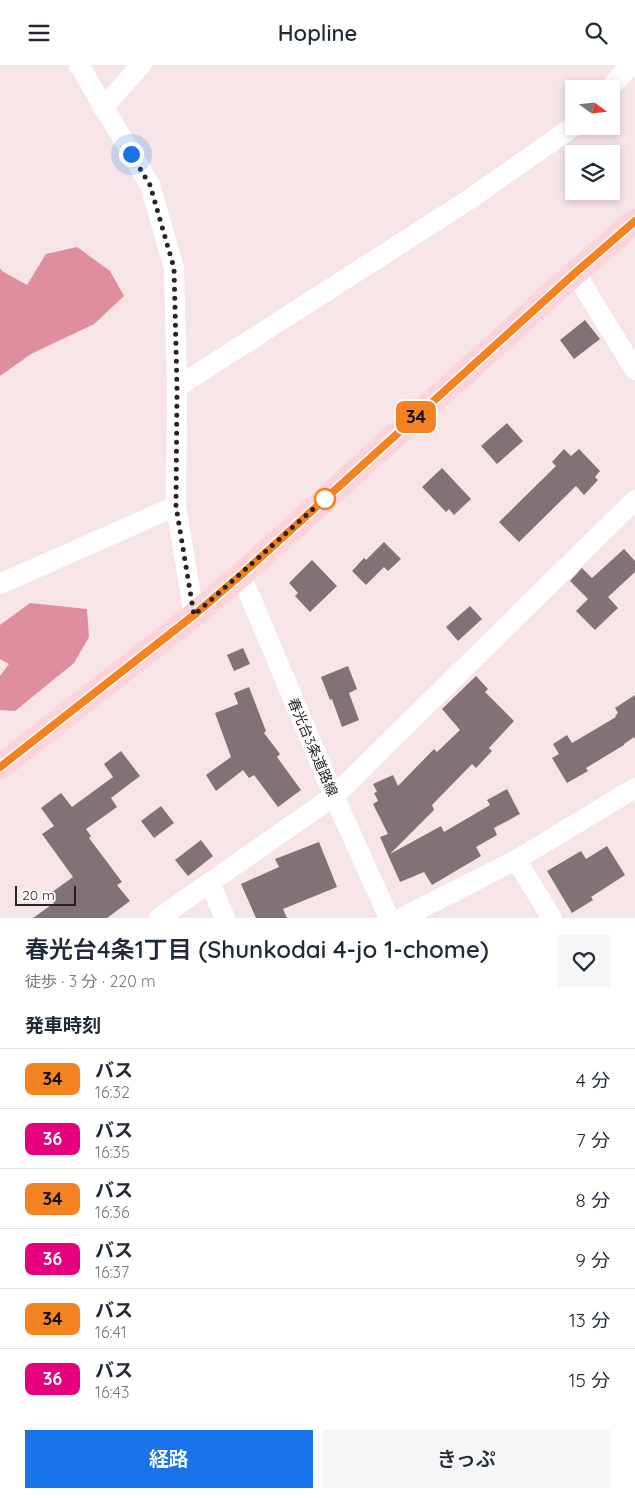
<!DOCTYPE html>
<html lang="ja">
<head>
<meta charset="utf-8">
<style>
	body { margin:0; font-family:Quicksand,"Noto Sans JP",sans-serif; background:#f6f6f7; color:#1f2937; height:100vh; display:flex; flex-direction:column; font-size:19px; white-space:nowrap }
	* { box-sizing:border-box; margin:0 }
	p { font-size:16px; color:#747a83 }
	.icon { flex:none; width:28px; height:28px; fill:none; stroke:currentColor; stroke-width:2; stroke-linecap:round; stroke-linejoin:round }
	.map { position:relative; height:853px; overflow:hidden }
	.details { display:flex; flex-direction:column; background:#fff; flex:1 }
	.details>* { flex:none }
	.badge { padding:0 10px; border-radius:8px; font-size:18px; line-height:32px }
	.needle { width:32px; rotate:105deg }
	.fabs { position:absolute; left:565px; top:15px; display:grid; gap:10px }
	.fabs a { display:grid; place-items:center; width:55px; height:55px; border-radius:0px; background:#fff; box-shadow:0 2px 8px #0003; font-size:25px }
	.scale { position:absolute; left:15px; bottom:12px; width:61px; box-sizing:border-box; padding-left:5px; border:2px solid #292223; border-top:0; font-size:14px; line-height:18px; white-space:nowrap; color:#292223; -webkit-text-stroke:4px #fff; paint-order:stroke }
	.you { position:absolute; width:25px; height:25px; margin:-12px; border:4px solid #fff; border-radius:50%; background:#1a73e8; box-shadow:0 0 0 8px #1a73e833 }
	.map>.badge { position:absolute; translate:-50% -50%; box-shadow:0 0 0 2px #fff }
	h2 { padding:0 25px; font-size:19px; line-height:45px }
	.round { display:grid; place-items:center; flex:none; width:52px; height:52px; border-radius:0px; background:#f6f6f7 }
	.overview { display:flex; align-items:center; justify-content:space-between; height:85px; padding:0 25px }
	h1 { font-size:24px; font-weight:600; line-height:38px }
	.cta { display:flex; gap:10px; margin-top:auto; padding:10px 25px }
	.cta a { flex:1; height:58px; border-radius:0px; background:#1a73e8; color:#fff; font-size:20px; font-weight:600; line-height:58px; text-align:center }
	.cta a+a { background:#f6f6f7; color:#1f2937 }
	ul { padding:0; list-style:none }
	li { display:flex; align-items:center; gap:15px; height:60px; padding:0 25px; border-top:1px solid #e0e1e3 }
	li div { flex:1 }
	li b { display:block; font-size:19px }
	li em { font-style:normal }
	li .badge { min-width:55px; font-weight:700; text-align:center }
	header { display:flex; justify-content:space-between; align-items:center; height:65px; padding:0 25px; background:#fff; font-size:22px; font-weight:600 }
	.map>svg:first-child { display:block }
</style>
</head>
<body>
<header><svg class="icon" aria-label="menu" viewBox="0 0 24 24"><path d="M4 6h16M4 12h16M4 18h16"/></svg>Hopline<svg class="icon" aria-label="search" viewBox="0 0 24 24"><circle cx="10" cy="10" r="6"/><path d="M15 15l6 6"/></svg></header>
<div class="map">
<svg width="635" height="853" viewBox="0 0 635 853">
	<rect width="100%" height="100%" fill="#f7e4e7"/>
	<!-- forest -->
	<g fill="#de8e9e">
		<path d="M77,182L110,206L124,231L94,259L31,289L0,311V203L2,206L27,220L46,189Z"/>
		<path d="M30,538L87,544L89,572L74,598L15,646L0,645V611L9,599L0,594V560Z"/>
	</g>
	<!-- building -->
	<g fill="#837275">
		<path d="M585,255L600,274L574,294L560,275Z"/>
		<path d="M507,358L523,376L497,399L481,381Z"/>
		<path d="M564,384L571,391L579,384L600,406L595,412L598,415L584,430L576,421L519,477L499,457L556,401L552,397Z"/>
		<path d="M442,403L471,434L454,450L449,444L446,447L422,422Z"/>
		<path d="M384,477L401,494L388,506L384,502L366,520L352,506L364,493L366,495Z"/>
		<path d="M624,484L635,496V507L608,532L618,543L595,565L576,546L588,534L570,516L582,503L592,513Z"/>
		<path d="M312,495L337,521L310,547L295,531L298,528L289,518Z"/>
		<path d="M470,541L482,554L458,576L446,562Z"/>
		<path d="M243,583L250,599L234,606L227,590Z"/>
		<path d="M348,601L357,624L349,628L359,655L342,662L332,634L330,635L321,612Z"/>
		<path d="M476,611L488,624L485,627L514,656L489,683L492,686L476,703L472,699L432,740L434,745L390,789L441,761L444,767L490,740L487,735L507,724L520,749L494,763L497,770L476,782L481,791L432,820L424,807L400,817L380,772L388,769L373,739L378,736L374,728L377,727L373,719L393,710L398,721L434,684L437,687L460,665L442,644Z"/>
		<path d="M249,622L266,666L264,668L280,689L277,692L301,725L278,742L254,710L249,713L243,705L216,726L206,710L231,692L215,648L238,639L234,628Z"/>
		<path d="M635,630V674L634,672L624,679V680L586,703L588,706L567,718L552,693L559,689L553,679L567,670L572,678L616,652L615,651L618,648L615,643Z"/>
		<path d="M121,686L140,711L111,733L117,742L86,764L91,771L89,773L122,817L117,820L130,836L107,853H33L54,838L48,830L73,812L42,769L54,761L41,743L61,728L72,742L113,712L104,699Z"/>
		<path d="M161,741L174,758L154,773L141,756Z"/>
		<path d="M201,775L213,791L188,811L175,795Z"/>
		<path d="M319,777L337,822L283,844L287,853H256L241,819L279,802L275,794Z"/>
		<path d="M607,781L625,810L591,832L593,835L572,848L547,806L581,786L586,794Z"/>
	</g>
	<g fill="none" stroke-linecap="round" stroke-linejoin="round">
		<!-- minor -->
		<g stroke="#fff" stroke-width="20">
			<path d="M79,0L150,120L174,203L177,322L176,441L194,550"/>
			<path d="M609,24L631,0"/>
			<path d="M103,43L141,0"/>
			<path d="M575,208L635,305"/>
			<path d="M177,322L467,136L574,61"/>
			<path d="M241,510L334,731L389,853"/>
			<path d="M0,519L176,441"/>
			<path d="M516,795L552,853"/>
			<path d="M210,818L225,853"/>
			<path d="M159,853L334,731L635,435"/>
			<path d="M402,853L516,795L635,723"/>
		</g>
		<!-- major -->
		<path stroke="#fdd3da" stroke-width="25" d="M0,702L194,550L241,510L575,208L635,156"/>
	</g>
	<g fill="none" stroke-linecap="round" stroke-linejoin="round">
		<!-- line casing -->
		<g stroke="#fff" stroke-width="11">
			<path id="line" d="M0,702L194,550L241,510L575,208L635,156"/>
		</g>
		<!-- line -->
		<use href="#line" stroke="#f58220" stroke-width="8"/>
		<!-- walk -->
		<path stroke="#292223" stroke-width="5" stroke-dasharray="0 9" d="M131,89L150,120L174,203L177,322L176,441L194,550L328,431L325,434"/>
	</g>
	<!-- markers -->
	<circle fill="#fff" stroke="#f58220" stroke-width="2.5" cx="325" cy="434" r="10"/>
	<g text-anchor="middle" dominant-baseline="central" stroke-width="4.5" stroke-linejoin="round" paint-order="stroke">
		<!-- street labels -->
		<g font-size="14" fill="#292223" stroke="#fff">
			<text transform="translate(313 682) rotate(67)">春光台3条道路線</text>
		</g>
	</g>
</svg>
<div class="fabs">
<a><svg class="needle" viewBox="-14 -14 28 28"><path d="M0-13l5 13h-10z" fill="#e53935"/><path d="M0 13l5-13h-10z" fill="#747a83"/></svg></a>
<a><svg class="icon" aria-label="layers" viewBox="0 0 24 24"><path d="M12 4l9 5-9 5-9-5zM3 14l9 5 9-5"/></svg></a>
</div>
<div class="scale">20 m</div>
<div class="you" style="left:131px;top:89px"></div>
<b class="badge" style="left:416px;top:352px;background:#f58220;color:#111">34</b>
</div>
<section class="details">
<div class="overview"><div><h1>春光台4条1丁目 (Shunkodai 4-jo 1-chome)</h1><p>徒歩 · 3 分 · 220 m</p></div><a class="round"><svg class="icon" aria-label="heart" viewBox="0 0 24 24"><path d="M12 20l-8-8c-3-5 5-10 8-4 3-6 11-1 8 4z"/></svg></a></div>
<h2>発車時刻</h2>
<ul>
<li><span class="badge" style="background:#f58220;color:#111">34</span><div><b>バス</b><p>16:32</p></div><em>4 分</em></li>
<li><span class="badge" style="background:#e6007e;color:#fff">36</span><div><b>バス</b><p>16:35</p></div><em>7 分</em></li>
<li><span class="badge" style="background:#f58220;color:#111">34</span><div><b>バス</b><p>16:36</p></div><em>8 分</em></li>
<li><span class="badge" style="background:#e6007e;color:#fff">36</span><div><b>バス</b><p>16:37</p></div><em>9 分</em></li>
<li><span class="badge" style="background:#f58220;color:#111">34</span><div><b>バス</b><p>16:41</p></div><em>13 分</em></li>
<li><span class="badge" style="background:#e6007e;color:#fff">36</span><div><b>バス</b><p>16:43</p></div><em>15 分</em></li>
</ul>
<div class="cta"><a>経路</a><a>きっぷ</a></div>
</section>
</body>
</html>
